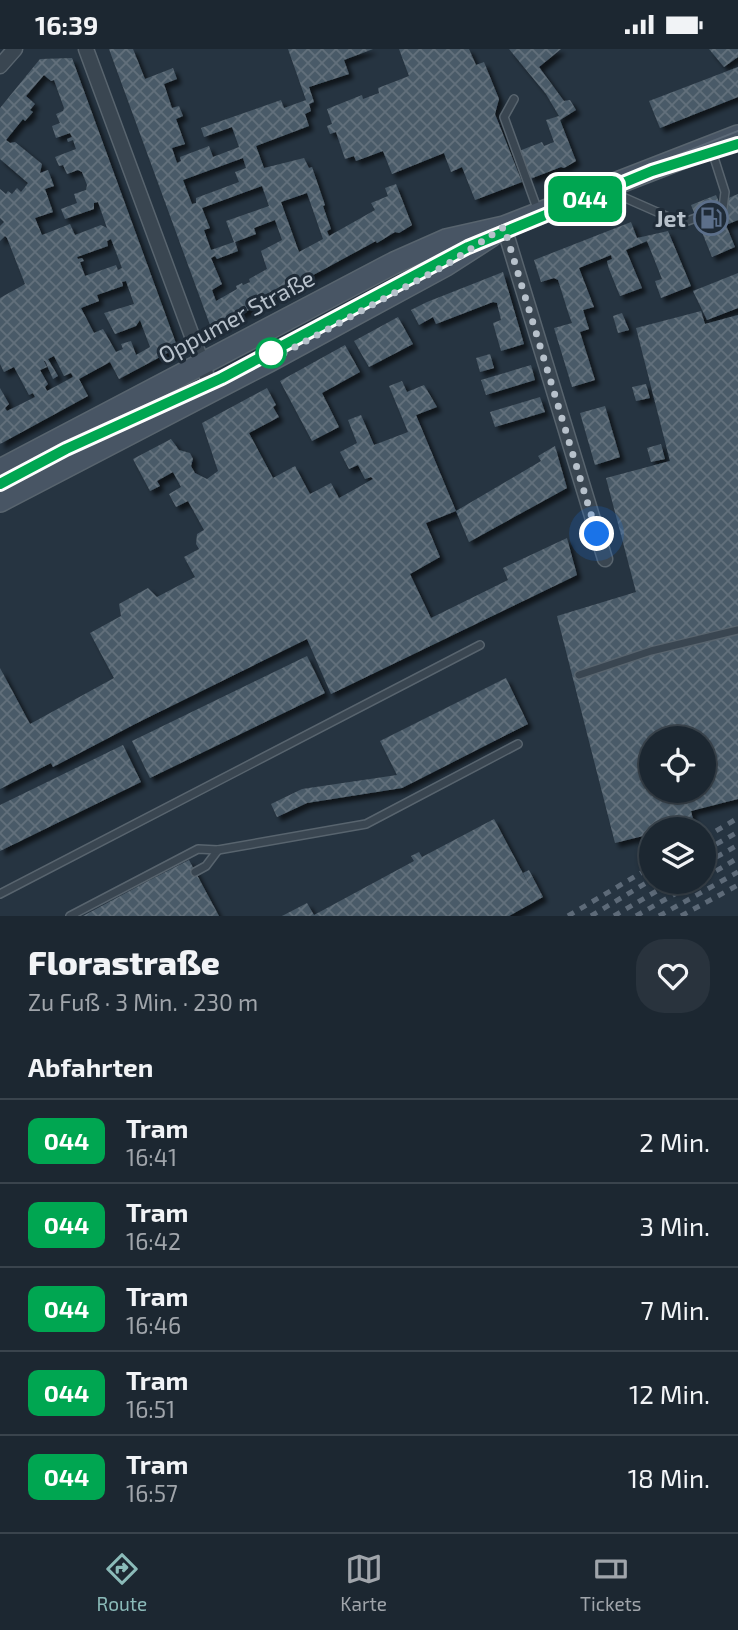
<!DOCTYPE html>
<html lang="de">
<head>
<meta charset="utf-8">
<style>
	body { margin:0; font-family:"Exo 2",sans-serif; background:#29333d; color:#f1f3f6; height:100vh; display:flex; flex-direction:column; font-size:26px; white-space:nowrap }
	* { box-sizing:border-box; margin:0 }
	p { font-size:23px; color:#a0a5ab }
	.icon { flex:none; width:38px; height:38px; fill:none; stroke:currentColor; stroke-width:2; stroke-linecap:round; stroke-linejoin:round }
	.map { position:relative; height:867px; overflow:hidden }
	.side { display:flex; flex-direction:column; background:#1c2731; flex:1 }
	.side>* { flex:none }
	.badge { padding:0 14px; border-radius:10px; font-size:24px; line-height:46px }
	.fabs { position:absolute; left:639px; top:677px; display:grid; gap:14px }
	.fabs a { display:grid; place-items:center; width:77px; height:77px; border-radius:50%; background:#1c2731; box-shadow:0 2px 5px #0004,0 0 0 2px #3a444d; font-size:35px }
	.you { position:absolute; width:35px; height:35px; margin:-18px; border:5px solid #fff; border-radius:50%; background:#1a73e8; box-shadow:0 0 0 10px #1a73e833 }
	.map>.badge { position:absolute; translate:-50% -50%; box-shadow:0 0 0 4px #fff }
	h2 { padding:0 28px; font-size:26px; line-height:63px }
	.round { display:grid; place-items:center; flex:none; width:74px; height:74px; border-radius:28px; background:#29333d }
	.summary { display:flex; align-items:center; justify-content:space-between; height:119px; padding:0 28px }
	h1 { font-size:33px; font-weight:800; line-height:52px }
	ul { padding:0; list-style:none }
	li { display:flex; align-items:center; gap:21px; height:84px; padding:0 28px; border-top:2px solid #3a444d }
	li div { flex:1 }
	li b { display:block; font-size:26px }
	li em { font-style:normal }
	li .badge { min-width:77px; font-weight:700; text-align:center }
	.status { display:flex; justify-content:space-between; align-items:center; height:49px; padding:0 35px; background:#1c2731; direction:ltr }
	.status svg { height:19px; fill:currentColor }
	.tabs { display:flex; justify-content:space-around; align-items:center; height:98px; border-top:2px solid #3a444d; background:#1c2731; font-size:19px; color:#a0a5ab }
	.tabs a { display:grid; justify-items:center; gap:4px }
	.tabs .selected { color:#8bbbb9 }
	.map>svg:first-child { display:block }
</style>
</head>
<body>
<div class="status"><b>16:39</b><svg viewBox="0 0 49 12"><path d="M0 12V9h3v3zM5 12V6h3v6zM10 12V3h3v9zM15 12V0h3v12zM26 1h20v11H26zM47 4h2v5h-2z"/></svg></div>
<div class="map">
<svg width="738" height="867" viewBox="0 0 738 867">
	<defs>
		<pattern id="building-cross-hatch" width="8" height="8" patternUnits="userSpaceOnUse" patternTransform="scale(1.75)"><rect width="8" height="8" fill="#4a5a67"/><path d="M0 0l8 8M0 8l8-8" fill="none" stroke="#62707b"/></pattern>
		<filter id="shadow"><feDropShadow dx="4.5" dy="4.5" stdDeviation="2" flood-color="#0009"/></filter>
	</defs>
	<rect width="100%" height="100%" fill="#263441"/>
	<!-- building -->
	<g fill="url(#building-cross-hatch)" fill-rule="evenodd" filter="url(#shadow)">
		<path d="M109,0H133L145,30L173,19L177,30L164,35L172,59L179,57L183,67L176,70L185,95L172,99L177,114L181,112L180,108L209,97L213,108L239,98L232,78L204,88L201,79L281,51L284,59L306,51L288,0H373L344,11L349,25L309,38L314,53L309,55L311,62L305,65L309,77L256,97L264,119L304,109L309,119L312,118L325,156L323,157L331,180L327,182L329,187L375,161L371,154L388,147L385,139L396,135L412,176L399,184L395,183L377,194L376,192L216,279L210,276ZM243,109L246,119L235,123L239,133L196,149V154L192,155L183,131ZM262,137L269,157L226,172L234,193L211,201L204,181L210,179L202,159ZM307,144L323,190L299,203L281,153ZM275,171L282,191L261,202L267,220L249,230L250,233L243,236L242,234L236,237L237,240L216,252L212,241L222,235L211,209L215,207L217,210L238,202L235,193L256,185L254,179Z"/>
		<path d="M399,0H469L476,16L484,13L499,50L495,65L522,133L475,151L462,118L451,123L444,104L392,125L383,102L356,112L354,107L345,110L336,83L330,85L327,77L332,75L327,60L362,46L363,50L379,44L378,39L409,27Z"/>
		<path d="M509,0H561L539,18L564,52L570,51L576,61L560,71L576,112L564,119L561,118L530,130L519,102L542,93L544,97L554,93L546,71L559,67L546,45Z"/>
		<path d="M709,0H738V8L724,18Z"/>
		<path d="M72,9L177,297L175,300L119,330L110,313L79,330L88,347L0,395V339L9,355L5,359L7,362L35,348L33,344L29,346L14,318L4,323L0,315V249L25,235L7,189L5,187L0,192V177L4,173L0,169V140L6,145L8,142L12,145L17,139L21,143L28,134L0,110V59L40,10ZM44,26L51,32L54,31L64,59L63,62L56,65L60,74L52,77L56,89L70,84L72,88L67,90L68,93L73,91L76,100L55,108L59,117L63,116L67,125L78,121L82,123L87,136L86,141L74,145L77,154L61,160L65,170L94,160V154L98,153L107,179L101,176L75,186L70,175L42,186L35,169L53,163L45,140L54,137L48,121L40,124L42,115L15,93L10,94L6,91L23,70L25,72L33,63L30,61L35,55L26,47ZM111,190L122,219L118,221L116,216L85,227L80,213L84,212L82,209L78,210L77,208L108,197L107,192ZM126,232L134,255L104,264L115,285L136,277L140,271L150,298L136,306L131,292L121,295L123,300L116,303L103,280L94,284L81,259L99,252L97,246L123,237L122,233ZM54,307L64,327L71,324L73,328L47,342L45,338L48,335L40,321L47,318L44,312H45L53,330L58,327L48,310Z"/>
		<path d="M738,18V48L660,79L649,52Z"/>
		<path d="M738,145V171L726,176L735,198L712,208L691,156L716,146L719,153Z"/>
		<path d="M631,173L637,189L668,182L691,237L661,249L655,232L662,230L647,192L626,201L642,239L620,247L609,220L607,212L612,210L611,206L579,219L594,258L583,261L589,280L580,283L595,331L572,338L554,279L572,274L569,266L558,231L554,229L541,233L534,211Z"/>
		<path d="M503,223L524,295L501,302L493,274L501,271L497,254L493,253L436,275L433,268L419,276L411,261L427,253Z"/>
		<path d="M738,224V259L707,271L693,242Z"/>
		<path d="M701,262L705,275L738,266V750L691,762L694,774L667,780H651V785L615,794L557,567L636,543L606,429L670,412L636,279ZM651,690H704V742H651Z"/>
		<path d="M622,264L629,281L618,284L613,267Z"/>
		<path d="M398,268L413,295L369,318L354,292Z"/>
		<path d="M345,296L360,323L322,344L339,378L312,392L280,332Z"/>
		<path d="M490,305L494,319L480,323L476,309Z"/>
		<path d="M531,316L535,331L486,346L481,331Z"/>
		<path d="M402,332L407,343L424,336L437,358L416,366L456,462L426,474L440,508L410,525L431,569L508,531L503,519L567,489L577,526L331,645L307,590L137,674L53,718L51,714L0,740V619L30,675L114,629L90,584L121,567L119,555L148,539L157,548L195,528L184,508L199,500L196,495L197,485L204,481L188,452L176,458L169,445L181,438L173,423L157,432L160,437L150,442L133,410L171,390L179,401L190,404L193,410L191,417L195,424L207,430L218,422L202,374L267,339L276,356L273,358L279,368L249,384L273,429L295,417L310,445L331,434L339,449L373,430L371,428L365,430L358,416L349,420L340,403L357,394L348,371L361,366L374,396L408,383L389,337Z"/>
		<path d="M646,335L650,349L636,352L632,338Z"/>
		<path d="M540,348L545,363L495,378L490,363Z"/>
		<path d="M605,357L620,408L595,416L580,364Z"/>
		<path d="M661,395L665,410L651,413L647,399Z"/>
		<path d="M555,397L567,439L469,493L456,462L541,412L538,407Z"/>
		<path d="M307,607L325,644L150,729L132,692Z"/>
		<path d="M506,629L528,675L402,739L307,754L277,768L271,755L302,740L397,726L380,692Z"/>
		<path d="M123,696L141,733L0,802V756Z"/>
		<path d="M494,770L535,847L523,824L529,821L543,848L509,867H282L307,854L314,866L414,812L411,807L419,803L422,808Z"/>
		<path d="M189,811L219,867H83L148,832Z"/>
	</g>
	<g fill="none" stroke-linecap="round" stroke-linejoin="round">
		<!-- lane casing -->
		<g stroke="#58646e" stroke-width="10">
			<g id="lane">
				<path d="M514,50L504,68L538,162"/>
				<path d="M615,137L623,148L682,174L723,159L725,143L711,99"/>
				<path d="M579,626L651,602L738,581"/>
				<path d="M195,823L206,817L218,801"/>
				<path d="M0,845L480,596"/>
				<path d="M70,867L198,800L218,801L366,775L518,695"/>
			</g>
		</g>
		<!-- street casing -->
		<g stroke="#58646e" stroke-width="17">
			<g id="street">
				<path d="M86,0L212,341"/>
				<path d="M0,17L15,0"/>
				<path d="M504,178L605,510"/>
			</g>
		</g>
		<!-- secondary casing -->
		<g stroke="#58646e" stroke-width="24">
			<g id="secondary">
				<path d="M0,421L394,214L446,191L504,178L738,87"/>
				<path d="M0,452L269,312L446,216L491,187"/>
			</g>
		</g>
		<!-- lane -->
		<use href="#lane" stroke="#3a4651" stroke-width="7"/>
		<!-- street -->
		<use href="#street" stroke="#3a4651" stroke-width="14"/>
		<!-- secondary -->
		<use href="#secondary" stroke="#485564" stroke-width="21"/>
		<!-- tram -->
		<g stroke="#5d6a78" stroke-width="2">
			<path d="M689,111L738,95"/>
			<path d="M0,428L62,394L219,323L488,182L738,82"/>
		</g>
		<!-- rail -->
		<g stroke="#5d6a78" stroke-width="5" stroke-dasharray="7 7" stroke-linecap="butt">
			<path d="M704,789L738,769"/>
			<path d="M704,802L738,783"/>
			<path d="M704,815L738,796"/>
			<path d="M704,829L738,809"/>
			<path d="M568,867L651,818"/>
			<path d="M591,867L651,831"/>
			<path d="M614,867L672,833"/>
			<path d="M636,867L696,833"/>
			<path d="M659,867L738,823"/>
			<path d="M681,867L738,836"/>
		</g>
	</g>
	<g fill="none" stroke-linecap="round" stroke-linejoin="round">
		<!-- line casing -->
		<g stroke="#fff" stroke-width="16">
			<path id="line" d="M0,435L66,400L222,329L468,198L652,122L738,95"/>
		</g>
		<!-- line -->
		<use href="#line" stroke="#00a651" stroke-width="10"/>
		<!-- walk -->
		<path stroke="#b7c1cb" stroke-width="7" stroke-dasharray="0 12.6" d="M271,304L269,312L446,216L504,178L597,485"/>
	</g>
	<!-- icons -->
	<defs>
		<g id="fuel-ring" transform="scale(1.75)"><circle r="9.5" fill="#1f2b37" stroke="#5c6f8a" stroke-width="1.5"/><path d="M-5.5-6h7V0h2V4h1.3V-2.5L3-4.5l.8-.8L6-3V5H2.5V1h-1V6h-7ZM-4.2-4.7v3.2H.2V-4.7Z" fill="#5c6f8a"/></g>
	</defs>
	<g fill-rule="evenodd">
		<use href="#fuel-ring" x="711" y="169"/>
	</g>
	<!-- markers -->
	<circle fill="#fff" stroke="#00a651" stroke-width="3.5" cx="271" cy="304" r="14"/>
	<g text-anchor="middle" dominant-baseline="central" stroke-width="6" stroke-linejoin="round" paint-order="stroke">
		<!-- poi labels -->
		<g font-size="23" font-weight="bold" fill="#b7c1cb" stroke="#1f2b37" text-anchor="end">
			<text x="686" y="169">Jet</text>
		</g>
		<!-- street labels -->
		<g font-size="23" fill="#b7c1cb" stroke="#1f2b37">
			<text transform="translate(236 267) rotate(-28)">Oppumer Straße</text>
		</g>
	</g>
</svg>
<div class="fabs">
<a><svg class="icon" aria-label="locate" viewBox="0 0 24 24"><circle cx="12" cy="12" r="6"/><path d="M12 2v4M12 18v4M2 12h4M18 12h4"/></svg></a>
<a><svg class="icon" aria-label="layers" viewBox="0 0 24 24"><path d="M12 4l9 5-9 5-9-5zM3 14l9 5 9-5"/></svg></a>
</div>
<div class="you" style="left:597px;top:485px"></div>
<b class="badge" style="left:585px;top:150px;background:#00a651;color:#fff">044</b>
</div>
<section class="side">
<div class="summary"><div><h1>Florastraße</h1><p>Zu Fuß · 3 Min. · 230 m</p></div><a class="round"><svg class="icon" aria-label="heart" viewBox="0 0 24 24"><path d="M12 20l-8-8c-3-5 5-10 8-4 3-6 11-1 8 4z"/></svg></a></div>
<h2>Abfahrten</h2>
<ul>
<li><span class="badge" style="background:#00a651;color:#fff">044</span><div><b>Tram</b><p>16:41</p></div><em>2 Min.</em></li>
<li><span class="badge" style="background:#00a651;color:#fff">044</span><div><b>Tram</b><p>16:42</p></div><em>3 Min.</em></li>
<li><span class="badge" style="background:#00a651;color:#fff">044</span><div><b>Tram</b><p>16:46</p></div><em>7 Min.</em></li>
<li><span class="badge" style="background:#00a651;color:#fff">044</span><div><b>Tram</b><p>16:51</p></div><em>12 Min.</em></li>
<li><span class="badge" style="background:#00a651;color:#fff">044</span><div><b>Tram</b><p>16:57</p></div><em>18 Min.</em></li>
</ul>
</section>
<nav class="tabs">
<a class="selected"><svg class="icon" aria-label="directions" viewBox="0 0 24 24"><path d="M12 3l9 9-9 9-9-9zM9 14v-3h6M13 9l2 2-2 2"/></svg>Route</a>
<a><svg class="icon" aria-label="map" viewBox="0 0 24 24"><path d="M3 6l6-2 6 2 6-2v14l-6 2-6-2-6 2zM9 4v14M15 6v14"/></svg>Karte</a>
<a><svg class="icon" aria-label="tickets" viewBox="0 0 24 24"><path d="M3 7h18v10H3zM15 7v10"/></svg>Tickets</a>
</nav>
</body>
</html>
